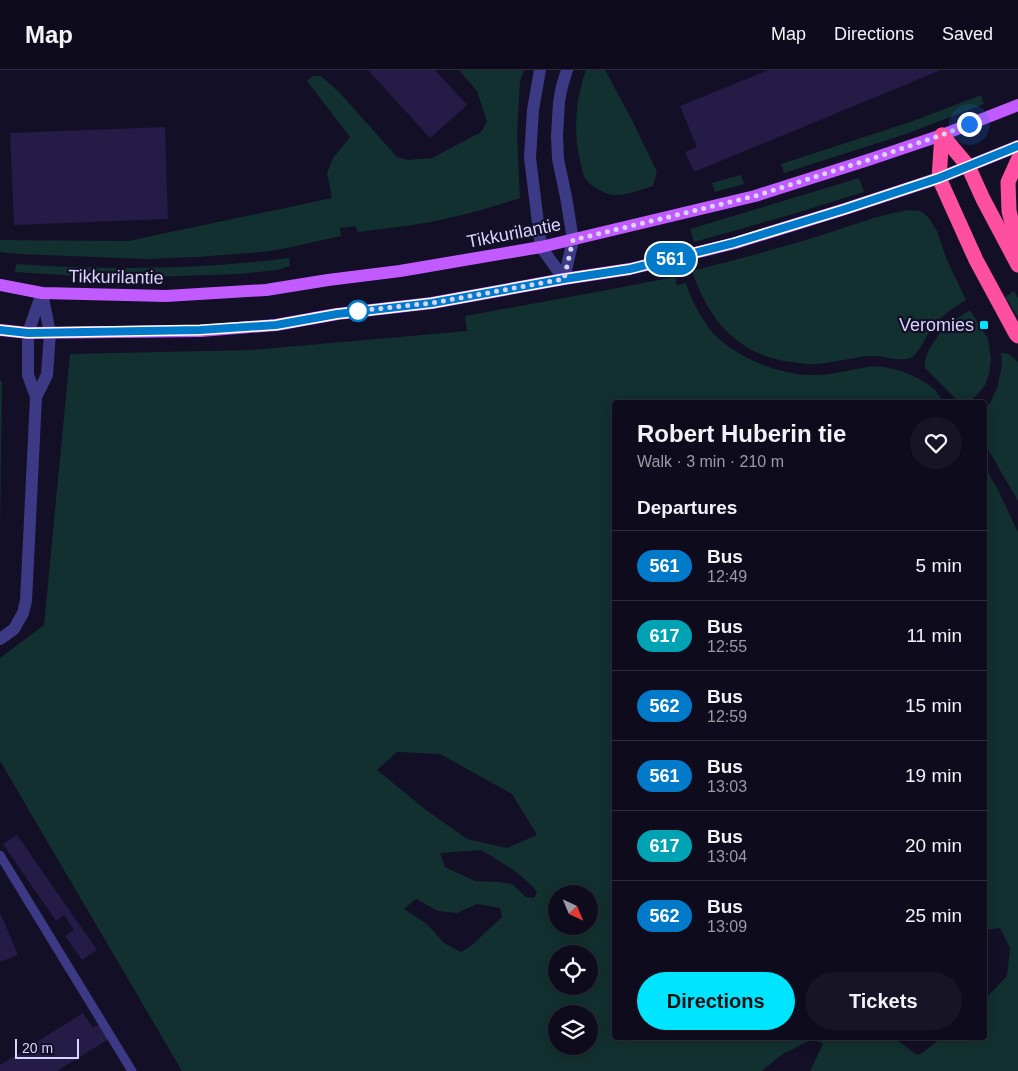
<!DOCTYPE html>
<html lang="en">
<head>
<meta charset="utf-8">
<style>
	body { margin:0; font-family:Arial,sans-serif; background:#171425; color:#f1f3f6; height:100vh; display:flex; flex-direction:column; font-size:19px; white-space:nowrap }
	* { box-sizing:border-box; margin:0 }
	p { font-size:16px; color:#9b9ba3 }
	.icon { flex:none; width:28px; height:28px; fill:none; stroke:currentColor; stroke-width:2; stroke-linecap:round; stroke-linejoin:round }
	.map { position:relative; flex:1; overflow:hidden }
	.panel { position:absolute; left:612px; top:330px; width:375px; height:640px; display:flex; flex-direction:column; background:#0e0b1c; border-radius:5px; box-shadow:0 2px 12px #0003,0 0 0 1px #2e2b3b }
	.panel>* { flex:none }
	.badge { padding:0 10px; border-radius:16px; font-size:18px; line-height:32px }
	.needle { width:32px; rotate:136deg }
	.buttons { position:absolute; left:548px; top:815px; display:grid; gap:10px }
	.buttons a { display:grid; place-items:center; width:50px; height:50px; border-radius:50%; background:#0e0b1c; box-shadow:0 2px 12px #0003,0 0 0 1px #2e2b3b; font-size:25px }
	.scale { position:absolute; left:15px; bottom:12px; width:64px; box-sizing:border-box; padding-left:5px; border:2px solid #d9d4ff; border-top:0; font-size:14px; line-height:18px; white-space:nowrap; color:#d9d4ff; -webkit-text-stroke:4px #130f26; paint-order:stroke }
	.you { position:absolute; width:25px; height:25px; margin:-12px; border:4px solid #fff; border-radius:50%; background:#1a73e8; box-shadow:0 0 0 8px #1a73e833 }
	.map>.badge { position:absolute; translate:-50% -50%; box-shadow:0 0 0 2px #fff }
	h2 { padding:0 25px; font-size:19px; line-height:45px }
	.round { display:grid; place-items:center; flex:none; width:52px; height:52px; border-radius:26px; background:#171425 }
	.headline { display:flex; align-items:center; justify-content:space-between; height:85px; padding:0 25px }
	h1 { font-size:24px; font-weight:700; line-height:38px }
	.primary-button { display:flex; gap:10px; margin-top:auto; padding:10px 25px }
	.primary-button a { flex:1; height:58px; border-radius:30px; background:#00e5ff; color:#111; font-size:20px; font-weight:700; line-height:58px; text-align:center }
	.primary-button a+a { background:#171425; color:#f1f3f6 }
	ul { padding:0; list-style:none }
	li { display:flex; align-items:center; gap:15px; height:70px; padding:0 25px; border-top:1px solid #2e2b3b }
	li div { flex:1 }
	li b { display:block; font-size:19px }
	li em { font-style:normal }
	li .badge { min-width:55px; font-weight:700; text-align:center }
	header { display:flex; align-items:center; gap:30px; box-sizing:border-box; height:70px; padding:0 25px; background:#0e0b1c; border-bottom:1px solid #2e2b3b }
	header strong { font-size:24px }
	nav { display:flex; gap:28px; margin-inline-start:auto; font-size:18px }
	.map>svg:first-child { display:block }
</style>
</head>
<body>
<header>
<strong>Map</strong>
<nav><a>Map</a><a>Directions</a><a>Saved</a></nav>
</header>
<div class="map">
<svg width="1018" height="1001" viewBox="0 0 1018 1001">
	<rect width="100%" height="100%" fill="#130f26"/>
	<!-- green -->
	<g fill="#12302f" fill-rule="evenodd">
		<path d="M459,0H524L520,11L517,65L520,128C498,135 476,142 453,147C422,155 389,158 358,162L355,156L340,158L341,166L282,179L261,182L197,187L145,189L19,184L0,182V170L128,171L332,128L327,103L333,88L350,67L307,11L313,6H321L339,22L397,87L408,90L432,88L481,62L487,52L477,21Z"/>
		<path d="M586,0H605L632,50L657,102L653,116C639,120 623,128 608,124C600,121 587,114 584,106C582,102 582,98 581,95C573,64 575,30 586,0Z"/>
		<path d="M981,25L984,34L906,64L784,103L781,94L913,51Z"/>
		<path d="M741,105L744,114L715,122L712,113Z"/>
		<path d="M859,108L864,122L793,144L694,172L690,159Z"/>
		<path d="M909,140L920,141L928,147L937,161L947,190L966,230C953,238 941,246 931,259C926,266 919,283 912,287C903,293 883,285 871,286C853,287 834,293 815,294C808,295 800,293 792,292C739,286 708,250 692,201C735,190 777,179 819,166C849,156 878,145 909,140Z"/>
		<path d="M289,188L290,196L277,200L239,204L150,207H95L15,202L16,194C108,200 197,200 289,188Z"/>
		<path d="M675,207L677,215L686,213C692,232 701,248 713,263C736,288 782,306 816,305C834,305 851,299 868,297C889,294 920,306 935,320C938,324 941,329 944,332H615V968H894L917,985L922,983L941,968H985V929L1007,906L1010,878L1000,858L985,860V397L998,420L1018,462V1001H810L823,974L813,969L781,985L762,1001H182L0,691V588L44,555L70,284L250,280L467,261L465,246L580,225ZM397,682L440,684L512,724L537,765L507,778L467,769L426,740L377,700ZM481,780C501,792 523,804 537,822L534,828L526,827L512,814L499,812L475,811L445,797L440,783ZM556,824H589V856H556ZM416,829L438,841L457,843L477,834L500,838L502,847L472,875L461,882L444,873L427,854L404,839ZM556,884H589V916H556ZM556,944H589V976H556Z"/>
		<path d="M1014,221L1018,228V247L1005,227Z"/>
		<path d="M970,240L988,269L991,289L989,304L985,315L977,325L968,332H959L925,298C923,282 941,260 953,251C958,247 965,244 970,240Z"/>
		<path d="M1001,283L1009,284L1018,292V431L985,374V340L990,333L997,318L1002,295Z"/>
		<path d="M0,310L2,312L0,463Z"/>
	</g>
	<!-- building -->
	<g fill="#241b47">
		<path d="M368,0H435L467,35L430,68Z"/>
		<path d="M768,0H941L694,102L685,82L697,77L680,36Z"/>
		<path d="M165,57L168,149L14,155L10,63Z"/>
		<path d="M17,765L97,880L82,890L65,866L74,860L64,845L56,851L3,774Z"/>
		<path d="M0,842L18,885L0,892Z"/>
		<path d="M83,943L93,958L99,954L109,969L57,1001H0V995Z"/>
	</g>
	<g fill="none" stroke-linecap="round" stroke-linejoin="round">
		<!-- lane -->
		<path stroke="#3d3a85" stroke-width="9" d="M0,785L132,1001"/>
		<!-- street -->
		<g stroke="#3d3a85" stroke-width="12">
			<path d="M540,0L533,40L530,88L541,177L564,209"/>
			<path d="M564,209L573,170L566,127L558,89L557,66L559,32L562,16L567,0"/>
			<path d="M36,327L47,305L50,263L42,223"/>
			<path d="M0,569L14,559L23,543L26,531L36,327L28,305V263L42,223"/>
		</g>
		<!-- primary -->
		<g stroke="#c25bff" stroke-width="12">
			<path d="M0,215L42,223L84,224L166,226L266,220L328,210L400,201L541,177L755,126L868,90L942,65L1018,35"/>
			<path d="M0,260L28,263L200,261L276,255L337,244L432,233L564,209L630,199L735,173L845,139L939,108L1018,76"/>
		</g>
		<!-- highway -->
		<g stroke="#ff4fa3" stroke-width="15">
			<path d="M942,65L939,108L976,190L1016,264L1018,266"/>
			<path d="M942,65L968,96L983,129L1018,195"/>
			<path d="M1018,90L1008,112L1009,141L1018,177"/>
		</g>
	</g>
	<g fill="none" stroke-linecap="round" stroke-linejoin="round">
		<!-- line casing -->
		<g stroke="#fff" stroke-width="11">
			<path id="line" d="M0,260L28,263L200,260L276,255L337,244L432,233L564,209L630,199L734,173L845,139L939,108L1018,76"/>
		</g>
		<!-- line -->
		<use href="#line" stroke="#007ac9" stroke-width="8"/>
		<!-- walk -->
		<path stroke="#d9d4ff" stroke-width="5" stroke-dasharray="0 9" d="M358,241H356L432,233L564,209L573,170L755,126L868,90L942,65L969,54"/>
	</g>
	<!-- markers -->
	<circle fill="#fff" stroke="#007ac9" stroke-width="2.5" cx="358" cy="241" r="10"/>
	<rect fill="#00e5ff" stroke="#130f26" stroke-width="2" x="979" y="250" width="10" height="10" rx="2.5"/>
	<g text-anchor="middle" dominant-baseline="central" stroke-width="4.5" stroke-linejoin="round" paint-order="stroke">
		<!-- street labels -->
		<g font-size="18" fill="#d9d4ff" stroke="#130f26">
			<text transform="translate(514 163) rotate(-11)">Tikkurilantie</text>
			<text transform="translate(116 207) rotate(1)">Tikkurilantie</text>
		</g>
		<!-- poi labels -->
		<g font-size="18" fill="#d9d4ff" stroke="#130f26" text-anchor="end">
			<text x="974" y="255">Veromies</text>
		</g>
	</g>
</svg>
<div class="buttons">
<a><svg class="needle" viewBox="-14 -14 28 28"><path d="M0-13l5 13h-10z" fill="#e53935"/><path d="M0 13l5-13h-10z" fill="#9b9ba3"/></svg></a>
<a><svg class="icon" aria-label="locate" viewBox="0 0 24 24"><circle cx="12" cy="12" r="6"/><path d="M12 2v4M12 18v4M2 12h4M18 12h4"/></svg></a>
<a><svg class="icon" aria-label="layers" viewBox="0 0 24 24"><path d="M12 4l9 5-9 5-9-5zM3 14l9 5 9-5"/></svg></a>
</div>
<div class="scale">20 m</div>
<div class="you" style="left:969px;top:54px"></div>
<b class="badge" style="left:671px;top:189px;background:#007ac9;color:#fff">561</b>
<section class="panel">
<div class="headline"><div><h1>Robert Huberin tie</h1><p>Walk · 3 min · 210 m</p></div><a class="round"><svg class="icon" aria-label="heart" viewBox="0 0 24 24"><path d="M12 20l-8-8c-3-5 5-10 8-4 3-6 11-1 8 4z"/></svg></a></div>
<h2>Departures</h2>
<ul>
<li><span class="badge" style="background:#007ac9;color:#fff">561</span><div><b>Bus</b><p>12:49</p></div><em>5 min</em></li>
<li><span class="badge" style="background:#00a3b4;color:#fff">617</span><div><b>Bus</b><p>12:55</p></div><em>11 min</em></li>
<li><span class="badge" style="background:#007ac9;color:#fff">562</span><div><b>Bus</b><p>12:59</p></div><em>15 min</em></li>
<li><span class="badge" style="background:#007ac9;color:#fff">561</span><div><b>Bus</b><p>13:03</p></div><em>19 min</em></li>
<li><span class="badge" style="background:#00a3b4;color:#fff">617</span><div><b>Bus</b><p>13:04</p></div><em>20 min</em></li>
<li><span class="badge" style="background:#007ac9;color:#fff">562</span><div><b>Bus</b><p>13:09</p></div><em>25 min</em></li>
</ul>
<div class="primary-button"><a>Directions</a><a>Tickets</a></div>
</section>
</div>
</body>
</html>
